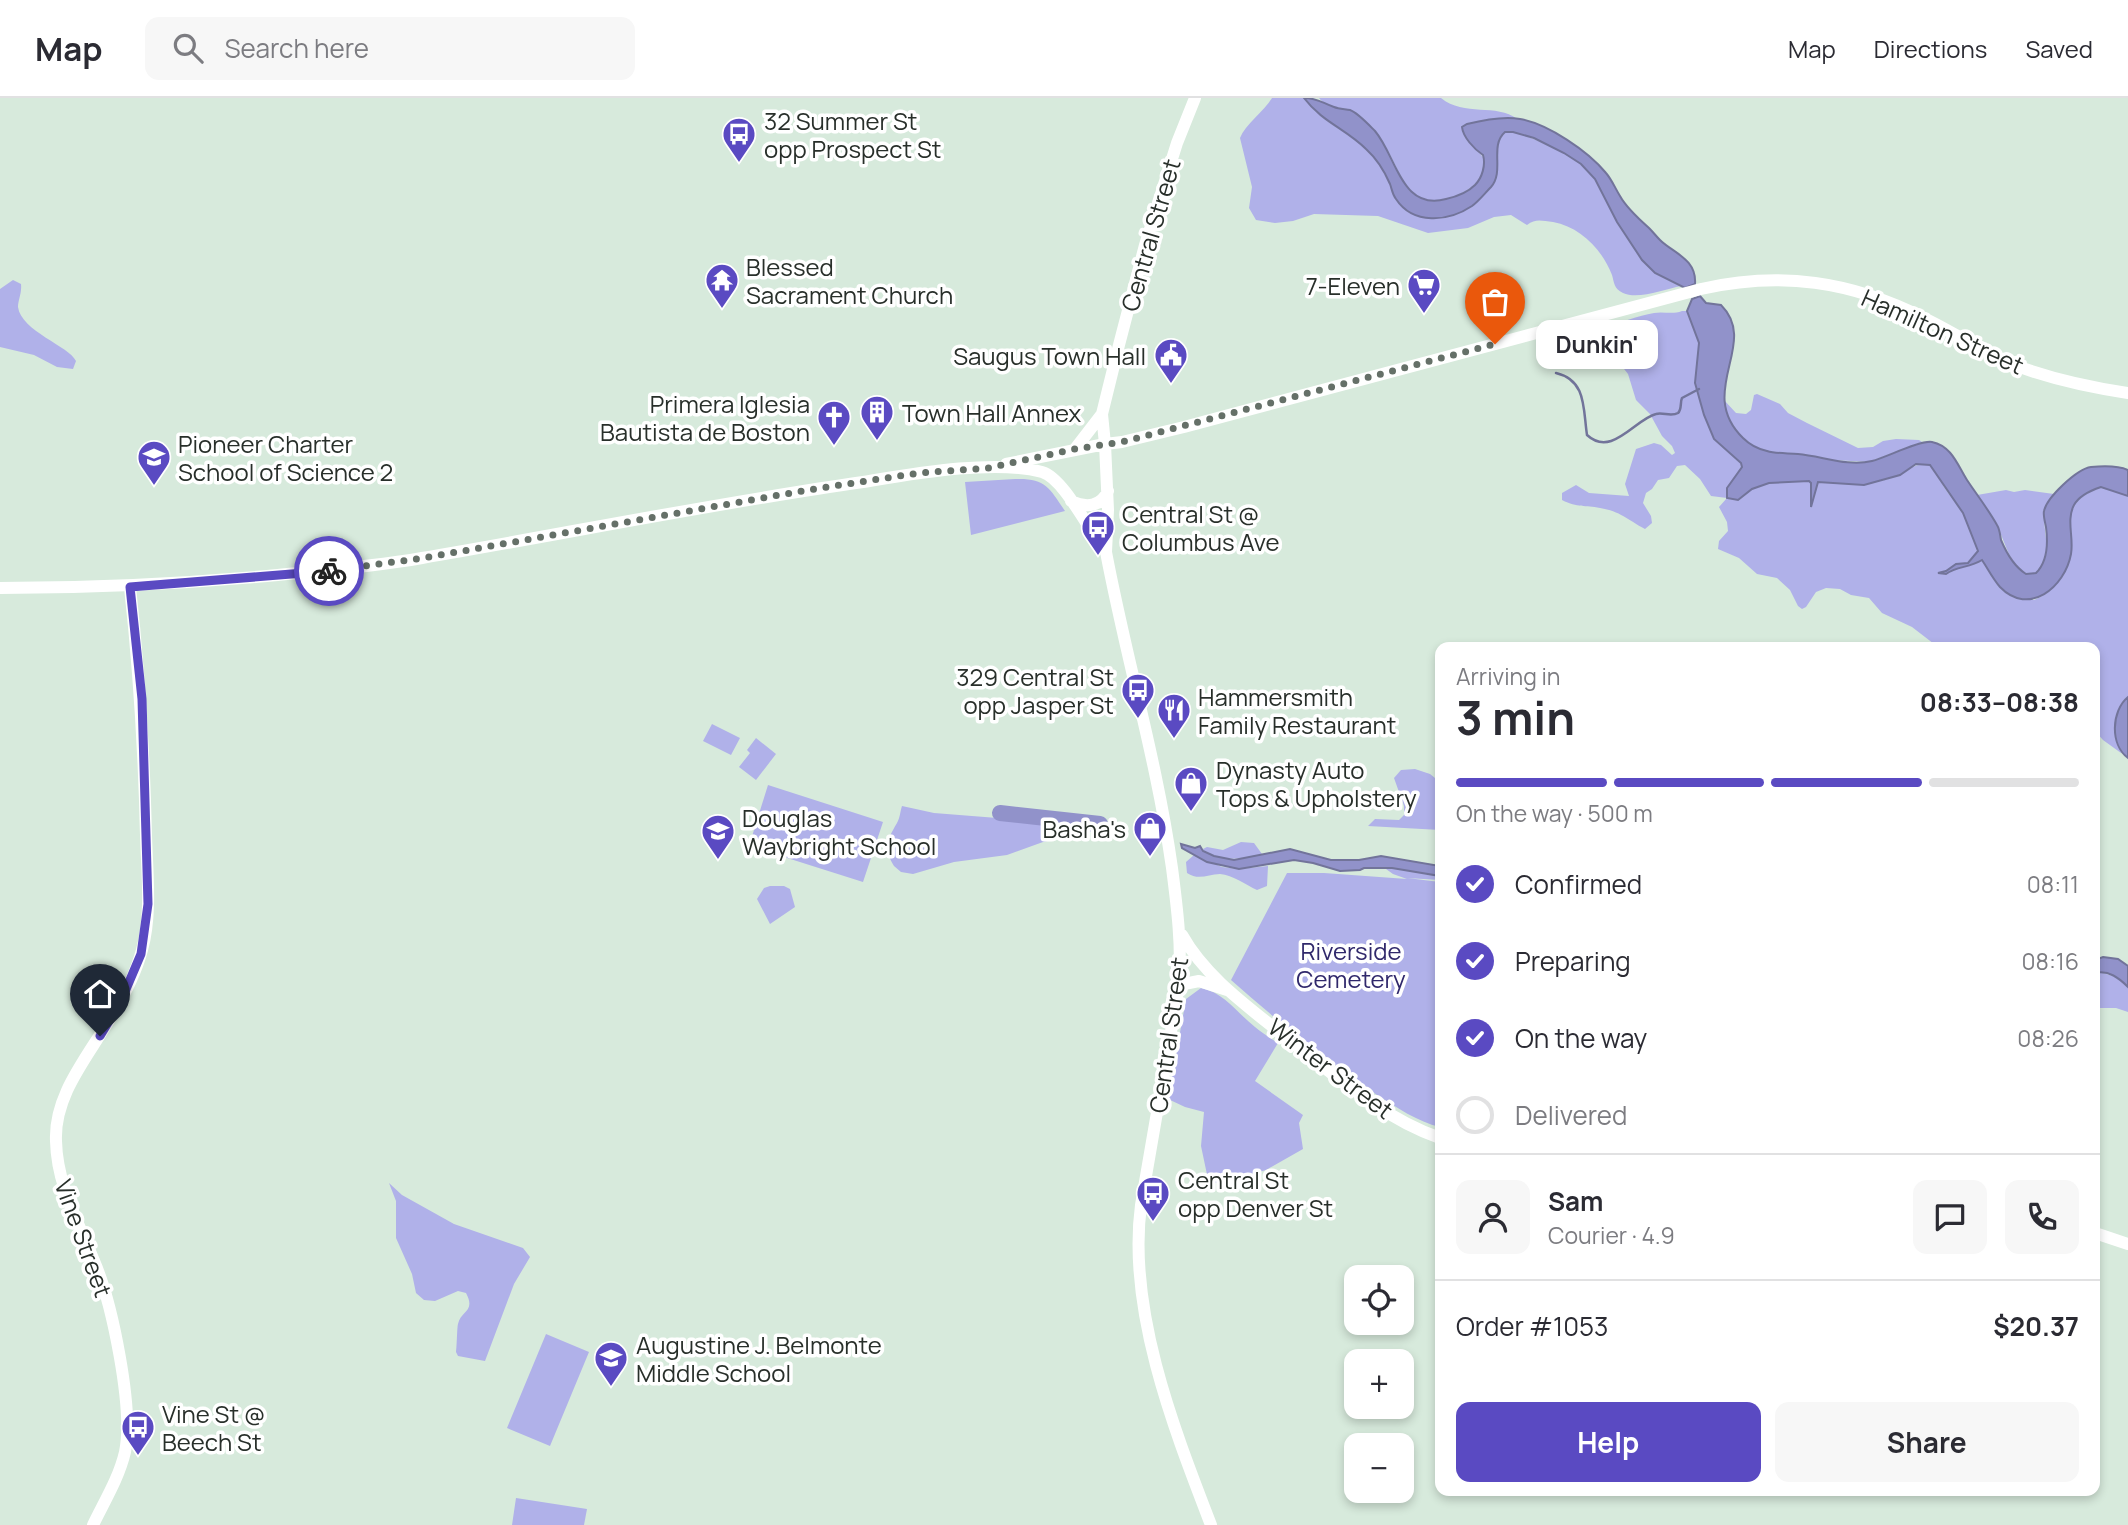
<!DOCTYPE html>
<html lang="en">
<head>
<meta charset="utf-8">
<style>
  body { margin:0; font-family:Manrope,sans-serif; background:#f7f7f7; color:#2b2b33; height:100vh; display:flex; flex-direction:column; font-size:26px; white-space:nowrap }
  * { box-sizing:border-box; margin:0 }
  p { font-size:23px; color:#7c7c81 }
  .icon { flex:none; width:38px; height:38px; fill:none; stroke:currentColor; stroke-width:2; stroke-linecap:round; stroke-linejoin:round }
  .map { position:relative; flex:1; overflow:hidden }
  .sheet { position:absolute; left:1435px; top:544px; width:665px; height:854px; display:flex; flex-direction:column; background:#fff; border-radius:14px; box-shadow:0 4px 10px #0003 }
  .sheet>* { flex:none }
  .fabs { position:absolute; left:1344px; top:1167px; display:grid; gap:14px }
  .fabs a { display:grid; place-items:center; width:70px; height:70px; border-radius:14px; background:#fff; box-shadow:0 4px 10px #0003; font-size:35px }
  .pin { position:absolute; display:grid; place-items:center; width:60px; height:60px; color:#fff; margin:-72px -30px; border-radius:50% 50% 50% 0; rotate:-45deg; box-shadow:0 0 7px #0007 }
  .pin .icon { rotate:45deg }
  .courier { position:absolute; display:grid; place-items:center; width:70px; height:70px; margin:-35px; border:5px solid #5a4ac2; border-radius:50%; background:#fff; color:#222; box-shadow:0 2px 9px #0007 }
  .bubble { position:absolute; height:49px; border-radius:14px; background:#fff; box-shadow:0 4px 10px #0003; font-size:23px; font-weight:700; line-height:49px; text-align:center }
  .headline em { font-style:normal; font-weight:700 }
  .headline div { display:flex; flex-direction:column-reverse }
  .headline { display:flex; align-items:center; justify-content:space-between; height:119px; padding:0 21px }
  h1 { font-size:46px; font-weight:700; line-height:52px }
  .bar { display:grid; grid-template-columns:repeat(4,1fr); gap:10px 7px; align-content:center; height:84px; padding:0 21px }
  .bar i { height:9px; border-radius:5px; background:#e1e1e2 }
  .bar .selected { background:#5a4ac2 }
  .bar p { grid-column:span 4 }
  .line { display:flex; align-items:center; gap:18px; padding:0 21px; border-top:2px solid #e1e1e2 }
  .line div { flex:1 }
  .round { display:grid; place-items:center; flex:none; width:74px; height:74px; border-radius:14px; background:#f7f7f7 }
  ol { padding:0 21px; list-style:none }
  li { display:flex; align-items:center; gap:21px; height:77px }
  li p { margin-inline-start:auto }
  li .icon { padding:7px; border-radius:50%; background:#5a4ac2; color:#fff; stroke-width:4 }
  li:last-child { color:#7c7c81 }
  li i { width:38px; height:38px; border:4px solid #e1e1e2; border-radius:50% }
  .action { display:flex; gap:14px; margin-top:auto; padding:14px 21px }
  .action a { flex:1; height:80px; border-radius:14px; background:#5a4ac2; color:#fff; font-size:28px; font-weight:700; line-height:80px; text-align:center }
  .action a+a { background:#f7f7f7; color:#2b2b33 }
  header { display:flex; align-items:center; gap:42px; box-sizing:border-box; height:98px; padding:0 35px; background:#fff; border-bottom:2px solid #e1e1e2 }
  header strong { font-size:33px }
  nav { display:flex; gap:38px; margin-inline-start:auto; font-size:24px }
  .search { width:490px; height:63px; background:#f7f7f7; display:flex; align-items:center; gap:18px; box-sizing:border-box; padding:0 24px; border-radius:14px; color:#7c7c81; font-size:26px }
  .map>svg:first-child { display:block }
  .green { fill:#b0b1e9 }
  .water { fill:#9192ca; stroke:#72749a; stroke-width:2 }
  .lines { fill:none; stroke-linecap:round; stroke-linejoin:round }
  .stream { stroke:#72749a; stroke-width:2.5 }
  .river { stroke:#9192ca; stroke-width:16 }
  .secondary { stroke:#fff; stroke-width:12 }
  .primary { stroke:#fff; stroke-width:12 }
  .done { stroke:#657068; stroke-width:7; stroke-dasharray:0 12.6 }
  .route { stroke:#5a4ac2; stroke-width:9 }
  .labels { text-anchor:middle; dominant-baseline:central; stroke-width:7; stroke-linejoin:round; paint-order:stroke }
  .poi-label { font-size:24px; fill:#282f2a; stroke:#fff; text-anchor:start }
  .street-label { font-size:24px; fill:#282f2a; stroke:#fff }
  .park-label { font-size:24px; fill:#30286b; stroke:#fff }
</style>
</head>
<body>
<header>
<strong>Map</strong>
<div class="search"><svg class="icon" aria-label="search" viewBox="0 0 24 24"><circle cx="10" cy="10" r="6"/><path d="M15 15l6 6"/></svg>Search here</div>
<nav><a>Map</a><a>Directions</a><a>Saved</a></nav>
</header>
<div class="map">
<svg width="2128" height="1427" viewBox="0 0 2128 1427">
  <rect width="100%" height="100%" fill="#d7eadc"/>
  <!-- green -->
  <path class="green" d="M 1272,0 L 1304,0 C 1322,25 1346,31 1366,51 C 1377,61 1384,72 1390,86 C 1392,91 1392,96 1396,101 C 1413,127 1449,123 1472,108 C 1480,103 1485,95 1491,89 C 1505,73 1489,47 1505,34 C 1520,34 1531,40 1545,46 C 1558,51 1572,58 1582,67 C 1623,105 1620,164 1681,188 C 1665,191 1638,202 1623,195 C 1614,191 1614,184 1612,177 C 1602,151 1580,129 1553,124 C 1542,123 1536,120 1527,127 L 1511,117 L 1494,119 L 1468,130 L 1428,135 L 1378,118 L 1314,116 L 1293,123 L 1275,125 L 1256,122 L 1249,110 L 1252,89 L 1240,40 C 1245,27 1264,13 1272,0 Z
    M 1319,0 L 1441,0 C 1464,19 1497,5 1517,21 L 1471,25 L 1463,33 L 1485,62 C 1484,78 1476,88 1462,95 C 1403,127 1402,62 1373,31 C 1368,26 1359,17 1353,14 C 1341,8 1328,11 1319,0 Z
    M 13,182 L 21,186 C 22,195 18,202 18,209 C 21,233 69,248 76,263 L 73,271 L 57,269 L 34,257 L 0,249 L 0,191 Z
    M 1682,213 L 1687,213 L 1699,245 L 1695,285 L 1704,317 L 1714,341 L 1741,365 L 1741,373 L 1727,394 L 1728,400 L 1738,402 L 1752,391 L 1769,385 L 1810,383 L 1812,384 L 1811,408 L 1818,384 C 1840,382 1861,388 1884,382 C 1902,378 1911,364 1930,367 C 1939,373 1939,381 1944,389 C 1951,400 1961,409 1966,420 C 1982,453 1988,501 2034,502 C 2056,493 2072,469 2072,446 C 2072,433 2068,419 2074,407 C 2079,398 2092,393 2101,389 L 2128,398 L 2128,599 C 2109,615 2120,634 2121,655 L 2103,642 L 2095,633 L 2095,550 L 1938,549 L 1912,529 L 1882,515 L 1869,500 L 1851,497 L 1840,491 L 1826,490 L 1816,494 L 1806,509 L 1802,511 L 1798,508 L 1790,492 L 1777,480 L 1757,476 L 1739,460 L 1718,451 L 1719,443 L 1728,433 L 1727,424 L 1719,409 L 1727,400 L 1711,398 L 1700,381 L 1685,367 L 1677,368 L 1669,380 L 1658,382 L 1652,391 L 1646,395 L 1643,405 L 1651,418 L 1652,425 L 1645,431 C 1628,422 1620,413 1600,410 C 1585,407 1578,410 1562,402 L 1562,395 L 1576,387 L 1589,395 L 1629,398 L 1625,386 L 1636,351 L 1654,345 L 1661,347 L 1672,357 L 1675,355 L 1672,348 L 1662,338 L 1650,316 L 1636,302 L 1628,276 L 1610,253 L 1601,238 L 1605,230 C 1620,224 1638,218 1654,215 C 1664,213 1672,217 1682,213 Z
    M 1757,296 L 1780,306 L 1788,315 L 1807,325 L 1858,350 L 1873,349 L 1883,343 L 1896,341 L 1919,342 L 1922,344 L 1869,364 L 1834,362 L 1803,366 L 1748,349 L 1729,323 L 1724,302 L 1736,315 L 1746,316 L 1751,312 L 1754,297 Z
    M 1015,381 C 1045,380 1049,389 1065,413 L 971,437 L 965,384 Z
    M 2006,392 L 2014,394 L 2025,392 L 2054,396 C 2050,401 2044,409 2044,415 C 2043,436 2054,458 2036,475 L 2026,476 C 2009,465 2006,446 1998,430 C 1992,418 1984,408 1977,397 Z
    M 712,626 L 740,640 L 731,657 L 703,643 Z
    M 756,640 L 776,656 L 756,682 L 739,669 L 750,655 L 747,652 Z
    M 1415,671 L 1430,676 L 1440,684 L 1440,732 L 1368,728 L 1375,721 L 1399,722 L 1404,717 L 1404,708 L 1394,680 L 1401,672 Z
    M 768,687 L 883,724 L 863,784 L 749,748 Z
    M 902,708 L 934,715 L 1010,721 L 1099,732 L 1043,744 L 1007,757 L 954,764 L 913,776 L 901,774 L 894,768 C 883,750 887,742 897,725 C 900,720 900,714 902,708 Z
    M 1241,744 L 1254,745 L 1262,756 C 1240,762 1224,763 1204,754 L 1203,751 L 1207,749 L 1223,752 Z
    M 1194,757 L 1222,769 L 1239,771 L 1268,768 L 1267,788 L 1257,792 C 1246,787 1233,777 1220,776 C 1208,776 1199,783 1187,775 L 1186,764 Z
    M 1392,770 L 1440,778 L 1440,782 L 1407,780 L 1440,784 L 1440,1029 C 1418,1024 1396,1009 1377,997 C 1326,962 1277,923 1231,882 L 1287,775 L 1324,775 L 1407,781 L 1393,776 L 1386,771 Z
    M 770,788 L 784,788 L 790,791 L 795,809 L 770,826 L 757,801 L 764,790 Z
    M 2100,874 L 2119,880 L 2128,889 L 2128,914 L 2116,910 L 2095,910 L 2095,875 Z
    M 1201,890 C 1225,895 1236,914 1255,929 C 1262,935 1270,940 1278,945 L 1255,983 L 1303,1017 L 1299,1025 L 1303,1051 L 1266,1072 L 1231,1082 L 1209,1086 L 1201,1048 L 1204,1014 L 1185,1009 L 1168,1001 L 1186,901 Z
    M 389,1085 L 402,1097 L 454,1126 L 523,1150 L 530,1159 L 514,1186 L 485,1263 L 458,1258 L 456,1254 C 457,1248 457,1229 458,1226 C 461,1212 476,1214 466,1195 L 458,1193 L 435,1203 L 424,1202 L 416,1195 L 412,1176 L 396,1140 L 396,1103 Z
    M 546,1236 L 589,1254 L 550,1348 L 507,1330 Z
    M 516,1400 L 587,1411 L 584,1427 L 512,1427 Z"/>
  <!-- water -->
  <path class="water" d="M 1304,0 C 1318,0 1322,5 1334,9 C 1339,11 1345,11 1350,12 C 1358,15 1369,27 1375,33 C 1397,59 1401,113 1446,101 C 1455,99 1468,94 1475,87 C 1482,80 1486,67 1483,57 C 1474,51 1463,39 1462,29 L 1467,26 C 1483,22 1504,18 1520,21 C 1548,26 1588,53 1606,75 C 1612,82 1615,90 1620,98 C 1626,109 1640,122 1649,130 C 1653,134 1656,138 1660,142 C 1673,155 1697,161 1695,186 L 1685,190 L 1655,175 L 1642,162 L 1617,124 L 1595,81 L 1581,66 L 1564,55 L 1534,40 L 1513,34 L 1505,34 C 1489,48 1505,73 1491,89 C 1485,95 1479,103 1472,108 C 1448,124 1413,127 1396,101 C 1392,96 1392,91 1390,86 C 1384,72 1377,61 1366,51 C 1346,31 1322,24 1304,0 Z
    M 1700,198 L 1706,205 L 1721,207 C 1760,246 1695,293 1743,340 C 1750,347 1758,351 1767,353 C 1777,356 1788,355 1798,356 C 1822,358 1848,369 1872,363 C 1887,359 1920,342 1932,344 C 1952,348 1958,368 1967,382 C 1977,397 1988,411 1997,427 C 2000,432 2000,437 2001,442 C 2006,454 2015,469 2026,476 L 2036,475 C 2048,463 2048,444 2046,429 C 2045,424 2043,417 2044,413 C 2047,399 2077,371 2091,369 C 2102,368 2117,367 2128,372 L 2128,398 L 2101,389 C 2092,392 2079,398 2074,407 C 2066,422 2074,440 2071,456 C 2065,489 2029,519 2000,489 C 1993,481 1988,471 1982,462 C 1969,470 1957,468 1946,476 L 1938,475 L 1946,473 L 1956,466 L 1968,465 L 1978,453 L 1963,415 L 1930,367 L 1916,366 L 1900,377 L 1864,387 L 1818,384 L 1811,409 L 1811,385 L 1809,383 L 1769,385 L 1752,391 L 1738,402 L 1727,400 L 1727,390 L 1742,369 L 1741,365 L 1714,341 L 1704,317 L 1695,285 L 1699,245 L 1687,213 L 1692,201 Z
    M 2128,599 L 2128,660 C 2110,647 2111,613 2128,599 Z
    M 1181,746 L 1195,750 L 1200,748 L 1203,753 L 1214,758 L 1234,762 L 1290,751 L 1331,762 L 1359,762 L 1381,758 L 1440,768 L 1440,778 L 1392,770 L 1364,770 L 1360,772 L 1340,773 L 1313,765 L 1294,762 L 1239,771 L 1207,764 L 1182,750 Z
    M 2103,859 L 2118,861 L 2128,868 L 2128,889 C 2119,880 2109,872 2095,875 L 2095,862 Z"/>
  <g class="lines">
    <!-- stream -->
    <path class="stream" d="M 1556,275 C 1587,282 1583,312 1587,337 C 1612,360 1635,321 1656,316 C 1663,314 1671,319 1678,315 C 1682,312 1680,304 1682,300 L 1699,291"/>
    <!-- river -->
    <path class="river" d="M 1000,715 L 1100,726"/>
    <!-- secondary -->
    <path class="secondary" d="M 1195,0 L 1177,45 L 1145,147 L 1119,247 L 1102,316 L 1105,346 L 1122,344 L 1184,329 L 1701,191 C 1781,173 1851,183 1924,220 C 1953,234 1980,252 2009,265 C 2047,280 2088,289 2128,295
      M 1075,351 L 1102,316
      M 1179,887 L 1141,1107 C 1127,1212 1174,1331 1211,1427
      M 93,1427 C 104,1404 119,1380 125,1354 C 134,1311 112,1204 94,1163 C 78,1123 57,1087 56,1043 C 54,998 86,961 108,924 C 122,902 135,878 142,852 C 152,816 147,774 146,737 C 144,653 139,571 130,489"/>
    <!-- primary -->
    <path class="primary" d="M 1006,366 L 1105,346 L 1108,412 L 1106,454 C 1126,560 1157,663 1172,770 C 1177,809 1182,847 1179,887 L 1199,883 L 1227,892
      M 1071,403 C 1086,410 1101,409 1108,393
      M 0,490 C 90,490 177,486 267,478 C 319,473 371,469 422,460 C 569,435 715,405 863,384 C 912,376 995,361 1042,374 C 1064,380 1090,435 1106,454
      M 1182,837 C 1206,880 1250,910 1288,941 C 1335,978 1383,1020 1440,1040
      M 2095,1135 L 2128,1146"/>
  </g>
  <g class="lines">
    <!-- done -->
    <path class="done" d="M 329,473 L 423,460 L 808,392 L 919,375 L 988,370 L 1075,351 L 1122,344 L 1495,246"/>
    <!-- route -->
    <path class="route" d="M 100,938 L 121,903 L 141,856 L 148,806 L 142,601 L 130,489 L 329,473"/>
  </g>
  <!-- icons -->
  <defs>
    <symbol id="bus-pin" viewBox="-11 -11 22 30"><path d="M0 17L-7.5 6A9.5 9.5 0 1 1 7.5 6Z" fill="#5a4ac2" stroke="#fff"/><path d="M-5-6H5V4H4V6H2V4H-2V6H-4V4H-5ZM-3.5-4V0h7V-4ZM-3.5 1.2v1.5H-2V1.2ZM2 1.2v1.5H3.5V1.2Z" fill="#fff"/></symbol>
    <symbol id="temple-pin" viewBox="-11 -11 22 30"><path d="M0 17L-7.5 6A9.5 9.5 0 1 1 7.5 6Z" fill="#5a4ac2" stroke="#fff"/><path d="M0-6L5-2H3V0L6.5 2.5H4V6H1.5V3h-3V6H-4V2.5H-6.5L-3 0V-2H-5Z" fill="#fff"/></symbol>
    <symbol id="supermarket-pin" viewBox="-11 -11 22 30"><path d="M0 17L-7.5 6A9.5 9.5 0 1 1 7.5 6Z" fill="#5a4ac2" stroke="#fff"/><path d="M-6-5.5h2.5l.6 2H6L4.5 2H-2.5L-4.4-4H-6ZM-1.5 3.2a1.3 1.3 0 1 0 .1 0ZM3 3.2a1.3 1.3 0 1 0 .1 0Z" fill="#fff"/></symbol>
    <symbol id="civic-pin" viewBox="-11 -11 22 30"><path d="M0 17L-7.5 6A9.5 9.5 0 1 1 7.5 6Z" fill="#5a4ac2" stroke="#fff"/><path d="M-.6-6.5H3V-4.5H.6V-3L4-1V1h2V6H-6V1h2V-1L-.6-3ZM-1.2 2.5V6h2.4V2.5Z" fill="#fff"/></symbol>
    <symbol id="building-pin" viewBox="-11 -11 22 30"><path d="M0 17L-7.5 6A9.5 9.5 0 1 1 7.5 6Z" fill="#5a4ac2" stroke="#fff"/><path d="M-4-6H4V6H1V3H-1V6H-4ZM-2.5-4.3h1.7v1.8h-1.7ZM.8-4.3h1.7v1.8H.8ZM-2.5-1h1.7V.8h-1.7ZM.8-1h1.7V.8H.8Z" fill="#fff"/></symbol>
    <symbol id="church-pin" viewBox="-11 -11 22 30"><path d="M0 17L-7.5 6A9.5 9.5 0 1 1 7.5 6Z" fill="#5a4ac2" stroke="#fff"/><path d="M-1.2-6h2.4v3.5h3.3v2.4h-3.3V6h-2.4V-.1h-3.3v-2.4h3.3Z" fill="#fff"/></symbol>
    <symbol id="school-pin" viewBox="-11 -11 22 30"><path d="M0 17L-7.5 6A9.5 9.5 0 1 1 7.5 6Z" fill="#5a4ac2" stroke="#fff"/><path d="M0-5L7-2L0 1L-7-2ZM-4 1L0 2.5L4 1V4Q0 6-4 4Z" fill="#fff"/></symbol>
    <symbol id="restaurant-pin" viewBox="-11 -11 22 30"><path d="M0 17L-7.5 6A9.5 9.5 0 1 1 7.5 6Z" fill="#5a4ac2" stroke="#fff"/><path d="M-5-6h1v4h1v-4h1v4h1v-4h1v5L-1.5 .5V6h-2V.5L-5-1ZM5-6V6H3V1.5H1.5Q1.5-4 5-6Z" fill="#fff"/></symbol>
    <symbol id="shop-pin" viewBox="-11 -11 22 30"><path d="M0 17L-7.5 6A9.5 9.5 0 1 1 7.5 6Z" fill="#5a4ac2" stroke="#fff"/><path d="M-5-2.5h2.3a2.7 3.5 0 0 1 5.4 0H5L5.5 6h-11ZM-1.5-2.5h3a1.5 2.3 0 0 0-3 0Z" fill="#fff"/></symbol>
  </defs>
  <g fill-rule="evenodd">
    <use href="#bus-pin" x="720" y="17" width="38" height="52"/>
    <use href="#temple-pin" x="703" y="163" width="38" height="52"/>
    <use href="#supermarket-pin" x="1405" y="168" width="38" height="52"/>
    <use href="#civic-pin" x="1152" y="238" width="38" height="52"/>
    <use href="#building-pin" x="858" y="295" width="38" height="52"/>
    <use href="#church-pin" x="815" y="300" width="38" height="52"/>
    <use href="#school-pin" x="135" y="340" width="38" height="52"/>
    <use href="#bus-pin" x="1079" y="410" width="38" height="52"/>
    <use href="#bus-pin" x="1119" y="573" width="38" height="52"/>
    <use href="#restaurant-pin" x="1155" y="593" width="38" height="52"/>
    <use href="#shop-pin" x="1172" y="666" width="38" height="52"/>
    <use href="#shop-pin" x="1131" y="711" width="38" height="52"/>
    <use href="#school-pin" x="699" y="714" width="38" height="52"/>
    <use href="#bus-pin" x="1134" y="1076" width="38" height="52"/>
    <use href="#school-pin" x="592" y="1241" width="38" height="52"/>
    <use href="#bus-pin" x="119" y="1310" width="38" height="52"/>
  </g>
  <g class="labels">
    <!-- poi labels -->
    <g class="poi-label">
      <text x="764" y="22">32 Summer St<tspan x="764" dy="28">opp Prospect St</tspan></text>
      <text x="746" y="168">Blessed<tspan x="746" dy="28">Sacrament Church</tspan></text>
      <text x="1400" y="187" text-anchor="end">7-Eleven</text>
      <text x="1146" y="257" text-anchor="end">Saugus Town Hall</text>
      <text x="810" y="305" text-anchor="end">Primera Iglesia<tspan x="810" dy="28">Bautista de Boston</tspan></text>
      <text x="902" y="314">Town Hall Annex</text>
      <text x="178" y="345">Pioneer Charter<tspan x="178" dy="28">School of Science 2</tspan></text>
      <text x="1122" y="415">Central St @<tspan x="1122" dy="28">Columbus Ave</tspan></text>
      <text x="1114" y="578" text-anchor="end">329 Central St<tspan x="1114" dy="28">opp Jasper St</tspan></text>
      <text x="1198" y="598">Hammersmith<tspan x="1198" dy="28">Family Restaurant</tspan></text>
      <text x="1216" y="671">Dynasty Auto<tspan x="1216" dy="28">Tops &amp; Upholstery</tspan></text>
      <text x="742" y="719">Douglas<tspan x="742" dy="28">Waybright School</tspan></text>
      <text x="1126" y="730" text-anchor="end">Basha's</text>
      <text x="1178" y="1081">Central St<tspan x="1178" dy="28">opp Denver St</tspan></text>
      <text x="636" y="1246">Augustine J. Belmonte<tspan x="636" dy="28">Middle School</tspan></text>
      <text x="162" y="1315">Vine St @<tspan x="162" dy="28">Beech St</tspan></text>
    </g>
    <!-- street labels -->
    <g class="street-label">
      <text transform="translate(1150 137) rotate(-74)">Central Street</text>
      <text transform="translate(1943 233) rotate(24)">Hamilton Street</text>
      <text transform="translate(1168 937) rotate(-82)">Central Street</text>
      <text transform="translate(1331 970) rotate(37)">Winter Street</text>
      <text transform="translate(84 1140) rotate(70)">Vine Street</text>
    </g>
    <!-- park labels -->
    <g class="park-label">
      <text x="1351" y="852">Riverside<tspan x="1351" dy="28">Cemetery</tspan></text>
    </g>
  </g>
</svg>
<div class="fabs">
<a><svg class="icon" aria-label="locate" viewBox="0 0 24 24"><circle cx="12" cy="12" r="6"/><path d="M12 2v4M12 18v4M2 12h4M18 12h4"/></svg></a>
<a>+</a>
<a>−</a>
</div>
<div class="pin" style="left:1495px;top:246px;background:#ea580c"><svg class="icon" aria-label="bag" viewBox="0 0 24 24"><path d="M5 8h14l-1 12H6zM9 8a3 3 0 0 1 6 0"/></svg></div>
<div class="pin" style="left:100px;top:938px;background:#1f2937"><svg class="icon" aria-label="home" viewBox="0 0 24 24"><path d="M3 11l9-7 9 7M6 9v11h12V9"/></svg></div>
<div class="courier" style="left:329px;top:473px"><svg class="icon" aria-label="bike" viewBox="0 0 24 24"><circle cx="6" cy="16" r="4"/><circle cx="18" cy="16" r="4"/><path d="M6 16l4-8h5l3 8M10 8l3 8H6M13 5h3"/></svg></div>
<div class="bubble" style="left:1536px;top:222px;width:122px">Dunkin'</div>
<section class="sheet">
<div class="headline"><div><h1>3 min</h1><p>Arriving in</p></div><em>08:33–08:38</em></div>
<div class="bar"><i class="selected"></i><i class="selected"></i><i class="selected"></i><i></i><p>On the way · 500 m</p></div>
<ol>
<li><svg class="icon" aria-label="check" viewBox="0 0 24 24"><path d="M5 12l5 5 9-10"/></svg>Confirmed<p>08:11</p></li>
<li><svg class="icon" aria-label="check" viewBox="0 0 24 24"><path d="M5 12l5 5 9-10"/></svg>Preparing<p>08:16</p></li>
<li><svg class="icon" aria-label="check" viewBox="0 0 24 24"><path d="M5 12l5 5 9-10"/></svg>On the way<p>08:26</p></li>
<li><i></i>Delivered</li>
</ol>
<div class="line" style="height:126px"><a class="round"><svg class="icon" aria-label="person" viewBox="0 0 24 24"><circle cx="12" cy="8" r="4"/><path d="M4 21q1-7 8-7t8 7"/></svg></a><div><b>Sam</b><p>Courier · 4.9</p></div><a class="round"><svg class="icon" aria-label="chat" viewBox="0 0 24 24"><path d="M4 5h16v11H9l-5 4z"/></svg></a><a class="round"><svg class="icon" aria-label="phone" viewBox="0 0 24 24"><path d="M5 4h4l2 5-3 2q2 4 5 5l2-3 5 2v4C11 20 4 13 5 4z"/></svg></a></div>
<div class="line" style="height:91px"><div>Order #1053</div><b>$20.37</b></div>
<div class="action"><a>Help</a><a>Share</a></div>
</section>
</div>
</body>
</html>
